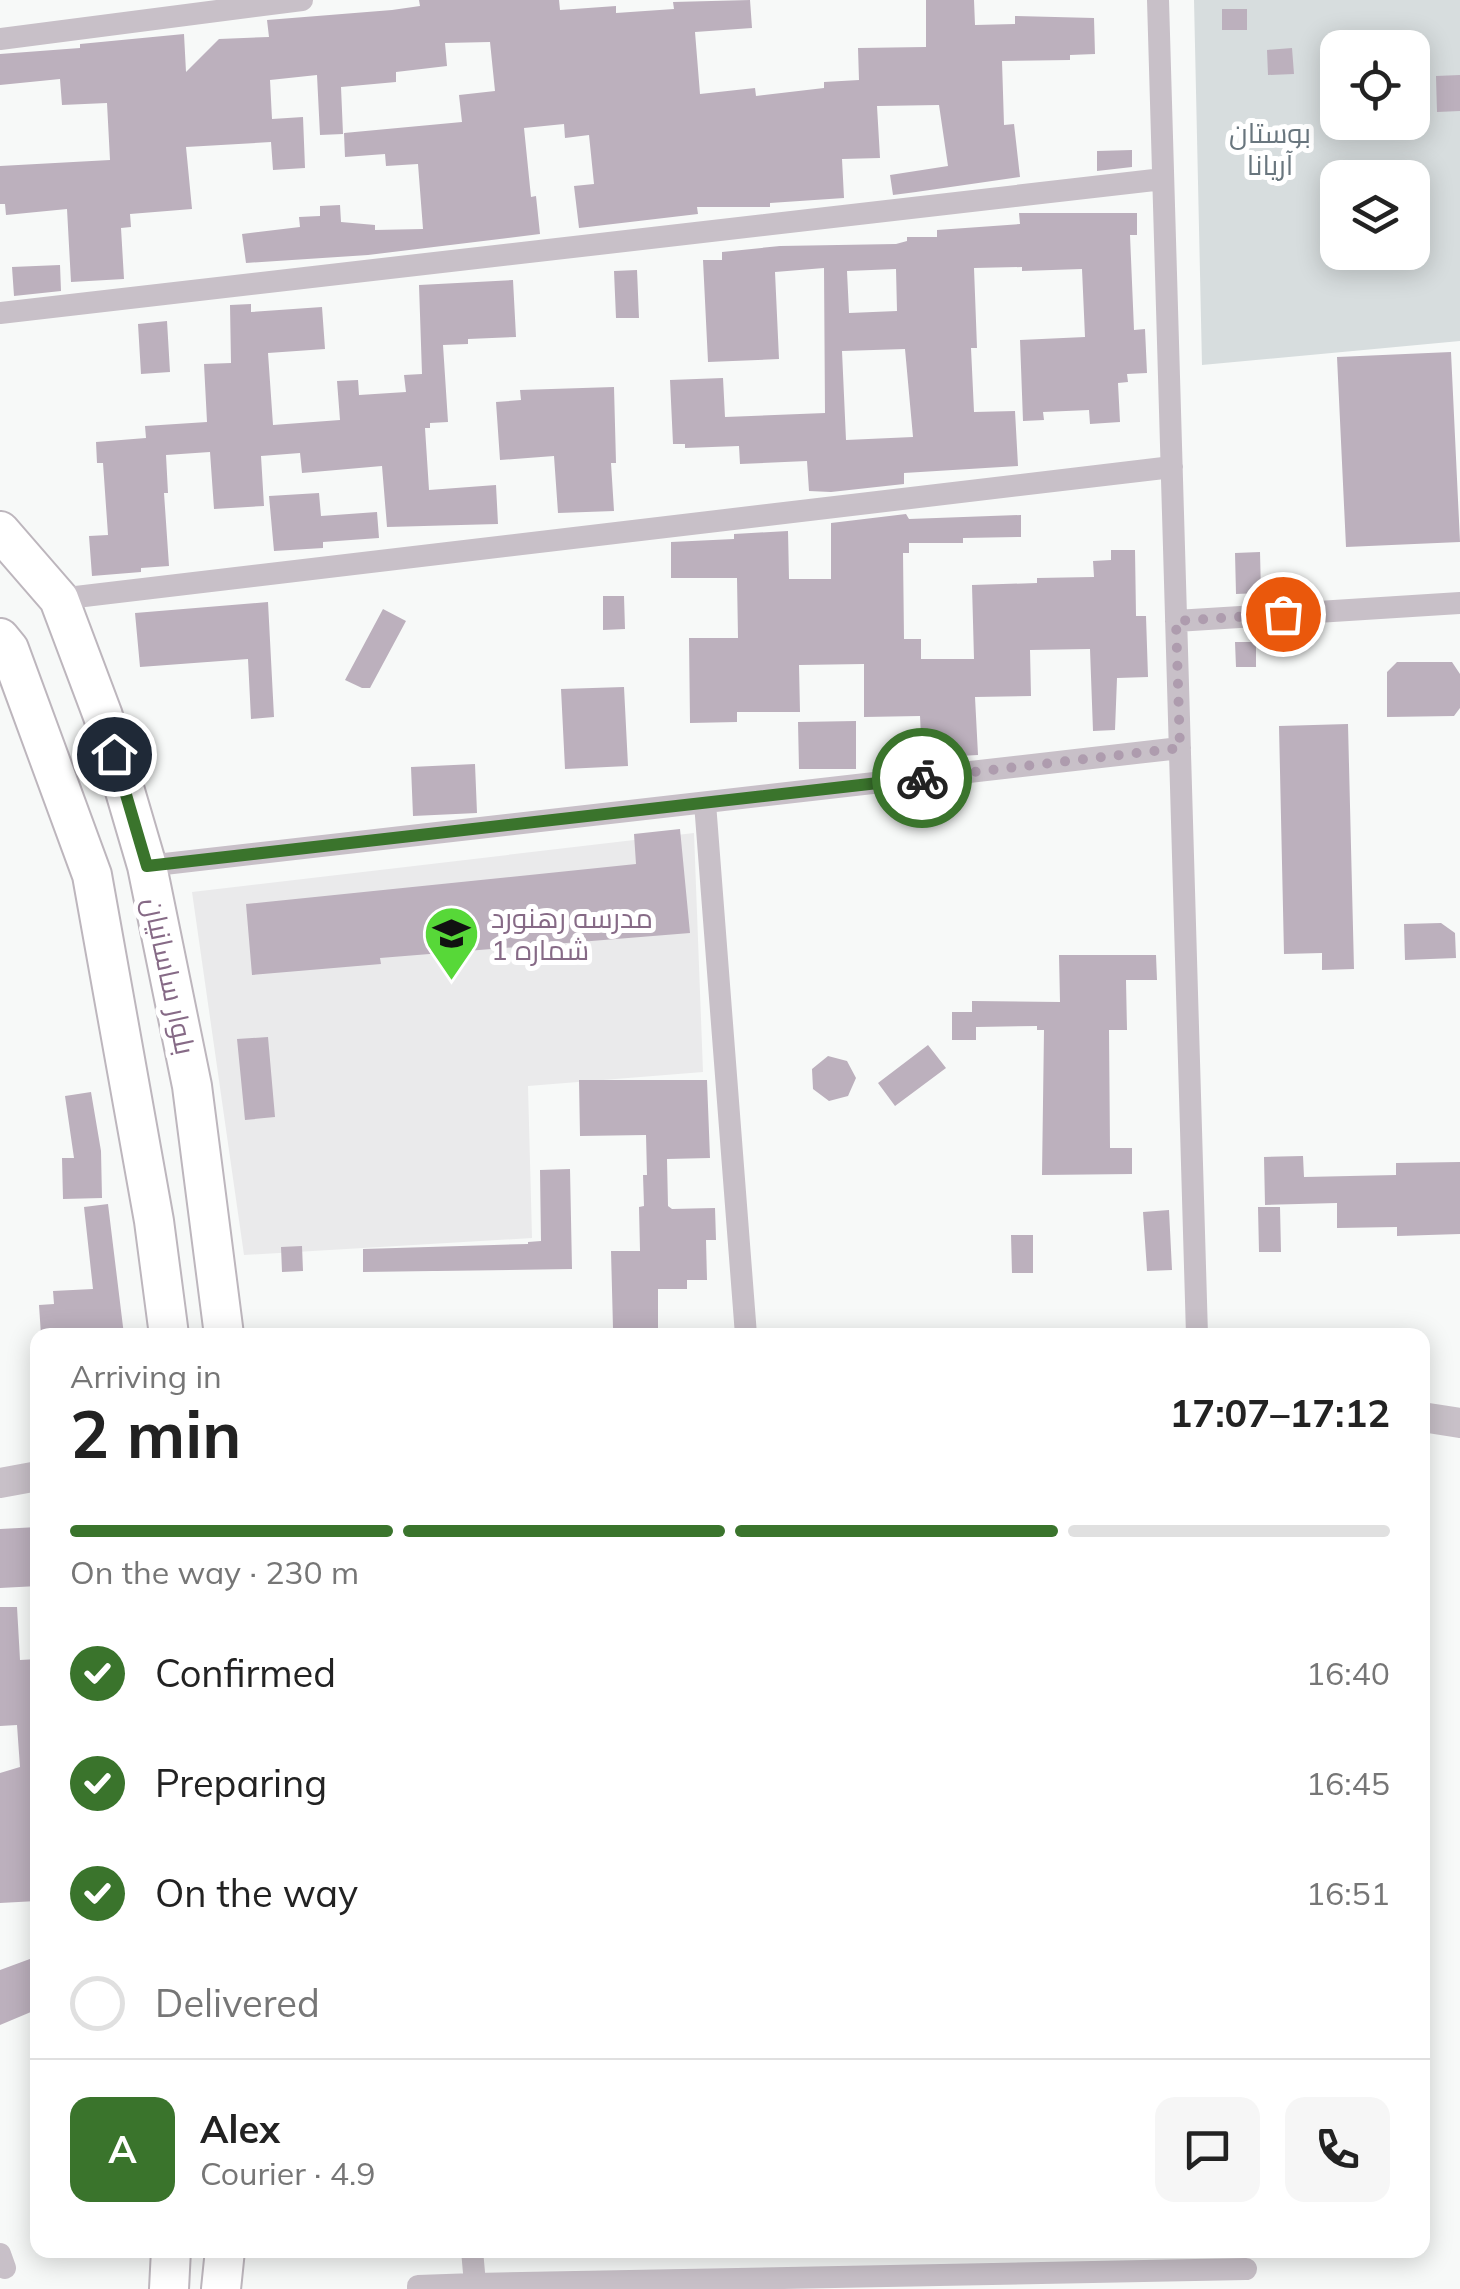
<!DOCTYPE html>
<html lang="en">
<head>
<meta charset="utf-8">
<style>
  body { margin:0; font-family:Mulish,Cairo,sans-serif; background:#f6f6f6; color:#222; height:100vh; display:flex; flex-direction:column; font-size:38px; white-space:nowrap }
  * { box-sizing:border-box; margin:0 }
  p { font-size:32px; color:#767676 }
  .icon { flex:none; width:55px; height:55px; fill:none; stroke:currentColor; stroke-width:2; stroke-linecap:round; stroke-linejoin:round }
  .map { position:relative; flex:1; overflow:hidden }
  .sheet { position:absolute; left:30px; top:1328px; width:1400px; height:930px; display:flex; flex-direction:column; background:#fff; border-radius:20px; box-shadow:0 5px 25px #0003 }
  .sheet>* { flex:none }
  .fabs { position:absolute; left:1320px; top:30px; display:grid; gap:20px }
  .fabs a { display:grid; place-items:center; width:110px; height:110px; border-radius:20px; background:#fff; box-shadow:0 5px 25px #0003; font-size:50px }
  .pin { position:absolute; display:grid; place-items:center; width:85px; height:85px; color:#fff; margin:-42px; border:5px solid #fff; border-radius:50%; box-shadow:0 2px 10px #0007 }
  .courier { position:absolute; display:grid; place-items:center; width:100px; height:100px; margin:-50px; border:8px solid #3a742c; border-radius:50%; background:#fff; color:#222; box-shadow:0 2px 12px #0007 }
  .summary em { font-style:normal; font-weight:700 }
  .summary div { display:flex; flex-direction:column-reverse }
  .summary { display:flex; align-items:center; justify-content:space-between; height:170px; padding:0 40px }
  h1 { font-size:65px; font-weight:700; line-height:75px }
  .bar { display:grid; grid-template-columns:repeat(4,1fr); gap:15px 10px; align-content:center; height:120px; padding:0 40px }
  .bar i { height:12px; border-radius:8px; background:#e0e0e0 }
  .bar .selected { background:#3a742c }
  .bar p { grid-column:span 4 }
  .line { display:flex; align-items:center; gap:25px; padding:0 40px; border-top:2px solid #e0e0e0 }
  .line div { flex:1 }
  .round { display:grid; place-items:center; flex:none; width:105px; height:105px; border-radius:20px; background:#f6f6f6 }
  ol { padding:0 40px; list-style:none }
  li { display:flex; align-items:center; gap:30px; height:110px }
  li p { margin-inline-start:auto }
  li .icon { padding:10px; border-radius:50%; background:#3a742c; color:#fff; stroke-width:4 }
  li:last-child { color:#767676 }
  li i { width:55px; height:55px; border:5px solid #e0e0e0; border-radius:50% }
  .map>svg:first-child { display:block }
  .built { fill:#eaeaeb }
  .green { fill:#d7ddde; fill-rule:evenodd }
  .building { fill:#bcb0bd; fill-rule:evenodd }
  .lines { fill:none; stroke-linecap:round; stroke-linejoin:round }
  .trunk-casing { stroke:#bdb6bd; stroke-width:42 }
  .minor { stroke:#c8c0c8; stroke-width:22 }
  .tertiary { stroke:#c8c0c8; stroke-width:30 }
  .trunk { stroke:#fff; stroke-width:38 }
  .done { stroke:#ae9cae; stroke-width:10; stroke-dasharray:0 18 }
  .route { stroke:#3a742c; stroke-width:12 }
  .labels { text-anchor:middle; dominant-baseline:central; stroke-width:10; stroke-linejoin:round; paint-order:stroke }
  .park-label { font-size:28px; fill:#69767e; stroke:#fff }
  .poi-label { font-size:28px; fill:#866a86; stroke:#fff; text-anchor:start }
  .street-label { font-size:28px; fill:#866a86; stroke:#fff }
</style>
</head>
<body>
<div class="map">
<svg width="1460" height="2289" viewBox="0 0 1460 2289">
  <rect width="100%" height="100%" fill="#f7f9f8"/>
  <!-- built -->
  <path class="built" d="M 694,833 L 703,1072 L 528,1086 L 532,1238 L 244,1255 L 192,892 Z"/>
  <!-- green -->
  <path class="green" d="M 1194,0 L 1460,0 L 1460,341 L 1202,365 ZM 1338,48 L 1412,48 L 1412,122 L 1338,122 ZM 1338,178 L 1412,178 L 1412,252 L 1338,252 Z"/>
  <!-- building -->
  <path class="building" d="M 419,0 L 559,0 L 560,10 L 616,6 L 616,13 L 674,9 L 673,2 L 750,0 L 752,28 L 695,32 L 700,94 L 755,88 L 756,96 L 824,88 L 824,82 L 859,80 L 858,48 L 926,47 L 926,0 L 974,0 L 975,25 L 1015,24 L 1015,16 L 1094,18 L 1095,54 L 1070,55 L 1070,60 L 1002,61 L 1004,125 L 1014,124 L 1020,177 L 916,192 L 893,195 L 890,175 L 948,166 L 939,105 L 877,106 L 880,158 L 842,159 L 844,198 L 770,203 L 770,207 L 697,207 L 698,214 L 579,228 L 574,186 L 594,184 L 589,135 L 565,138 L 564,124 L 524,128 L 531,197 L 536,196 L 540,234 L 368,255 L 246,263 L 242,234 L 300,227 L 299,217 L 320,216 L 320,206 L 340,205 L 341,222 L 375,225 L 375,230 L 423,229 L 418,164 L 386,166 L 385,154 L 345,157 L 344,133 L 462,122 L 459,95 L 495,91 L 490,42 L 445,43 L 447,66 L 396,72 L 396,82 L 341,87 L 343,134 L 320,135 L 317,75 L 270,80 L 272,119 L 303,117 L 305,168 L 273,170 L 271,142 L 186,147 L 192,209 L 130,214 L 131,227 L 121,228 L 124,279 L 71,282 L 67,209 L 6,215 L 5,204 L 0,204 L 0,166 L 110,160 L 107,103 L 62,105 L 60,79 L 0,85 L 0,54 L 80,48 L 80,44 L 184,34 L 186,72 L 219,39 L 269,37 L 267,20 L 392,10 L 420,6 Z
    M 1222,9 L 1247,9 L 1247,30 L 1222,30 Z
    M 1292,48 L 1294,74 L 1268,75 L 1267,50 Z
    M 1460,75 L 1460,111 L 1437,112 L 1436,76 Z
    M 1132,150 L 1132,167 L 1097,171 L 1097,151 Z
    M 1019,213 L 1137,213 L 1137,235 L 1130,235 L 1134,330 L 1145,329 L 1147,373 L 1127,374 L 1128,382 L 1118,383 L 1120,422 L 1090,424 L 1089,410 L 1043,412 L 1044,420 L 1023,421 L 1020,340 L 1085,337 L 1082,269 L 1022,271 L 1022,267 L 974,268 L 977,348 L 971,348 L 974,412 L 1015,411 L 1018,466 L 904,473 L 904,484 L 831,492 L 809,491 L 807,461 L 740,464 L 739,446 L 685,448 L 685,444 L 673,444 L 670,380 L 723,378 L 725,417 L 825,413 L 824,268 L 775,272 L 779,359 L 708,362 L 703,260 L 722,260 L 722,252 L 780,246 L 896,244 L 907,241 L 907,237 L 937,237 L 937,230 L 1020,224 ZM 896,269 L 897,311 L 849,313 L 847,271 ZM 905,349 L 913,437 L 846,440 L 842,351 Z
    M 60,265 L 61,291 L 14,296 L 12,267 Z
    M 637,270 L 639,318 L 616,318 L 614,271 Z
    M 513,280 L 516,337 L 468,339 L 468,344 L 443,345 L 448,422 L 430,423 L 430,428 L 425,428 L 429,490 L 496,485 L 498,524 L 387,527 L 382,466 L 302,473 L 300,453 L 261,456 L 264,506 L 214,509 L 210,452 L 166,455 L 168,493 L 164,493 L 169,566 L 141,568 L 141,572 L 92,576 L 89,536 L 108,535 L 103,463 L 97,463 L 96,442 L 146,438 L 145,426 L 207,422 L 204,364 L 231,363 L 230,305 L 251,304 L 251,312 L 322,307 L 325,349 L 268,353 L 273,425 L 340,420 L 337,381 L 358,380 L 359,395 L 406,392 L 404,375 L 422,374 L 419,285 Z
    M 167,321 L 170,372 L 141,374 L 138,324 Z
    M 1451,352 L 1460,542 L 1346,547 L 1337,357 Z
    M 614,387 L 616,463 L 611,463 L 614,511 L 558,513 L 554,456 L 500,460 L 496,402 L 521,400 L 520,390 Z
    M 319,493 L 321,516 L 377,512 L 379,538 L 323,542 L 323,548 L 274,551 L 269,496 Z
    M 906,514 L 909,519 L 1021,515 L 1021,537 L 963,538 L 963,543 L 909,543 L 909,553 L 903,553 L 904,639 L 921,639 L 921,659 L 974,659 L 972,585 L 1037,583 L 1037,578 L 1094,577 L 1093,561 L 1111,560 L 1111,550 L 1135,550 L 1136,616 L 1146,616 L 1148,677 L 1117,678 L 1115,730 L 1093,731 L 1090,649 L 1030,650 L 1031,696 L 975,697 L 978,755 L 922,758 L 920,716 L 864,717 L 864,664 L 799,665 L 800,712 L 737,712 L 737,722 L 690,723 L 689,638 L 738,638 L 737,578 L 671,578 L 671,542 L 734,539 L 734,534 L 788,531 L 789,579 L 831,579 L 831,523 Z
    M 1260,552 L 1261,593 L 1236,594 L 1235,553 Z
    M 603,596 L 624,596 L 625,629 L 603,630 Z
    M 268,602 L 274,717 L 251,719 L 248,659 L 140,667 L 135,613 Z
    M 383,609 L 406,621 L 370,688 L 362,688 L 345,680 Z
    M 1235,642 L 1256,642 L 1256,667 L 1236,667 Z
    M 1397,662 L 1452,662 L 1460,674 L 1460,708 L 1454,716 L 1387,717 L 1387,672 Z
    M 624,687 L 628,766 L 565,769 L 561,689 Z
    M 856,721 L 856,769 L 799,769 L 798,722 Z
    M 1348,724 L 1354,969 L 1322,970 L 1322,953 L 1284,954 L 1279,726 Z
    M 475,764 L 477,813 L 413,816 L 411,767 Z
    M 680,829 L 690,933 L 380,958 L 381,964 L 252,975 L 246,904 L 636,864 L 634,834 Z
    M 1441,923 L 1455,933 L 1456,958 L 1405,960 L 1404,924 Z
    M 1059,955 L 1156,955 L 1157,980 L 1126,980 L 1127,1030 L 1109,1030 L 1110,1148 L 1132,1148 L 1132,1174 L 1042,1175 L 1044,1030 L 1037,1030 L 1037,1026 L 976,1027 L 976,1040 L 952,1040 L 952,1012 L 972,1012 L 972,1001 L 1060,1002 Z
    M 268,1037 L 275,1117 L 245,1120 L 237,1039 Z
    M 928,1045 L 946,1068 L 895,1106 L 878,1083 Z
    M 828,1056 L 847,1061 L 856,1078 L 848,1096 L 829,1101 L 813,1089 L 812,1069 Z
    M 579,1080 L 707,1080 L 710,1158 L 667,1159 L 668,1206 L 672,1209 L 715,1208 L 716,1240 L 706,1240 L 707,1280 L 687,1280 L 687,1289 L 658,1289 L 658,1328 L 613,1328 L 611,1251 L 640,1251 L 639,1207 L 644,1206 L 643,1175 L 647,1175 L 646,1135 L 580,1136 Z
    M 91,1092 L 101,1151 L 102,1198 L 63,1199 L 62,1158 L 74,1158 L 65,1096 Z
    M 1303,1156 L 1304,1177 L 1396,1175 L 1396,1163 L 1460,1162 L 1460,1234 L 1397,1236 L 1397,1227 L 1337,1228 L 1337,1203 L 1265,1205 L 1264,1157 Z
    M 570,1169 L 572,1269 L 363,1272 L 363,1249 L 528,1244 L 528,1242 L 541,1241 L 540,1170 Z
    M 108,1204 L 124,1335 L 41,1335 L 39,1305 L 54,1304 L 53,1291 L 93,1289 L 84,1207 Z
    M 1258,1207 L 1280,1207 L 1281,1252 L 1259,1252 Z
    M 1169,1210 L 1172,1270 L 1147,1271 L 1143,1212 Z
    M 1011,1235 L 1033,1235 L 1033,1273 L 1012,1273 Z
    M 302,1246 L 303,1271 L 282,1272 L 281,1247 Z
    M 38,1527 L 38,1586 L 0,1588 L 0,1529 Z
    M 0,1607 L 17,1607 L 20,1660 L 38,1659 L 38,1859 L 35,1859 L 37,1901 L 0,1903 L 0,1773 L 20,1767 L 17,1725 L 0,1726 Z
    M 38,1956 L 38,2009 L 0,2025 L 0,1970 Z"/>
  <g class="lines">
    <defs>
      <path id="trunk" d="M 0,531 L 59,599 L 103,716 L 147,866 L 192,1086 L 224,1335
        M 0,638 L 9,649 L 92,875 L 154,1221 L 169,1335
        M 169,2289 L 171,2250
        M 221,2289 L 225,2250"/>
    </defs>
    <!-- trunk casing -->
    <use href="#trunk" class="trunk-casing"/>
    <!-- minor -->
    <path class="minor" d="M 1158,0 L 1197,1335
      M 0,39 L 302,0
      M 0,313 L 1163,179
      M 59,599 L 1172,467
      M 1176,621 L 1460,603
      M 705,803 L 746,1335
      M 147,866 L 1180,748
      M 0,2254 L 5,2268
      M 475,2284 L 1246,2269
      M 418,2289 L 418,2286 L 475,2284 L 472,2250"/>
    <!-- tertiary -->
    <path class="tertiary" d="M 1422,1417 L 1460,1423
      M 0,1483 L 38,1476"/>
    <!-- trunk -->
    <use href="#trunk" class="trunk"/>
  </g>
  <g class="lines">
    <!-- done -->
    <path class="done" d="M 922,778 L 1180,748 L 1176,621 L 1283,614"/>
    <!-- route -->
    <path class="route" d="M 114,754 L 147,866 L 922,778"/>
  </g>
  <!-- icons -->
  <defs>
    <symbol id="school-pin" viewBox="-11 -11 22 30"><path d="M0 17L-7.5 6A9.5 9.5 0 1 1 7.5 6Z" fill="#57d838" stroke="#fff"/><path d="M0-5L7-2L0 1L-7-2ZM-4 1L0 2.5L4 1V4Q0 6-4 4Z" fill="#111"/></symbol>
  </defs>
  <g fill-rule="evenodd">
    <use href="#school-pin" x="420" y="902" width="63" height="86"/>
  </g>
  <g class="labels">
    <!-- park labels -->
    <g class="park-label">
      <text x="1270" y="132">بوستان<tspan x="1270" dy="32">آریانا</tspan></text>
    </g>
    <!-- poi labels -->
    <g class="poi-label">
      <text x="491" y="917">مدرسه رهنورد<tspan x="491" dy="32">شماره 1</tspan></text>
    </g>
    <!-- street labels -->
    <g class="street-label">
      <text transform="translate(170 976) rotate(78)">بلوار ساسانیان</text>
    </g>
  </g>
</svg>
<div class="fabs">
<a><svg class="icon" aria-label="locate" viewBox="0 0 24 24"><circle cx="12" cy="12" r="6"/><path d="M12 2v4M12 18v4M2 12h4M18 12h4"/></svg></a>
<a><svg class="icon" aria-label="layers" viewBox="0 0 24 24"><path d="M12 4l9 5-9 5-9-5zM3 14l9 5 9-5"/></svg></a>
</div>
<div class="pin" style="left:1283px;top:614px;background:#ea580c"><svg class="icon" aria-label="bag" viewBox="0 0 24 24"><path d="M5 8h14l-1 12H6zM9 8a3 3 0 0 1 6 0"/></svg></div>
<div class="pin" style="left:114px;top:754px;background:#1f2937"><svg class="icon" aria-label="home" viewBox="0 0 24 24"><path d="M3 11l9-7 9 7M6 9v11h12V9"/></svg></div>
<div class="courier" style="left:922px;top:778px"><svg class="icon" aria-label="bike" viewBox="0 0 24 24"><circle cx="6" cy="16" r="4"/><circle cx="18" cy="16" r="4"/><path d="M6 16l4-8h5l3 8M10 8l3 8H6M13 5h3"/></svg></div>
<section class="sheet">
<div class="summary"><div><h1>2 min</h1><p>Arriving in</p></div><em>17:07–17:12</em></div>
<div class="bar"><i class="selected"></i><i class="selected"></i><i class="selected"></i><i></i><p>On the way · 230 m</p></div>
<ol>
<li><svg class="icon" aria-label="check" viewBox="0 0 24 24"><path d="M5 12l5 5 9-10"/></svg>Confirmed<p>16:40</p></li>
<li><svg class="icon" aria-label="check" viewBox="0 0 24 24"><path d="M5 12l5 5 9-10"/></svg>Preparing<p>16:45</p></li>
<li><svg class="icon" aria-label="check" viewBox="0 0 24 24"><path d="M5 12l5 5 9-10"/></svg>On the way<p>16:51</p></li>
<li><i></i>Delivered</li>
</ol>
<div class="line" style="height:180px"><b class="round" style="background:#3a742c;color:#fff">A</b><div><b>Alex</b><p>Courier · 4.9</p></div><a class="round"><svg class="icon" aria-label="chat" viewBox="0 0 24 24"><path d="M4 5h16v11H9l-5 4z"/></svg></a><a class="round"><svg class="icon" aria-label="phone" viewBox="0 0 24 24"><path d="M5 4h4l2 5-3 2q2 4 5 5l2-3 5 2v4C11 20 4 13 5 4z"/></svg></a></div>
</section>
</div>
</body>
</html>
